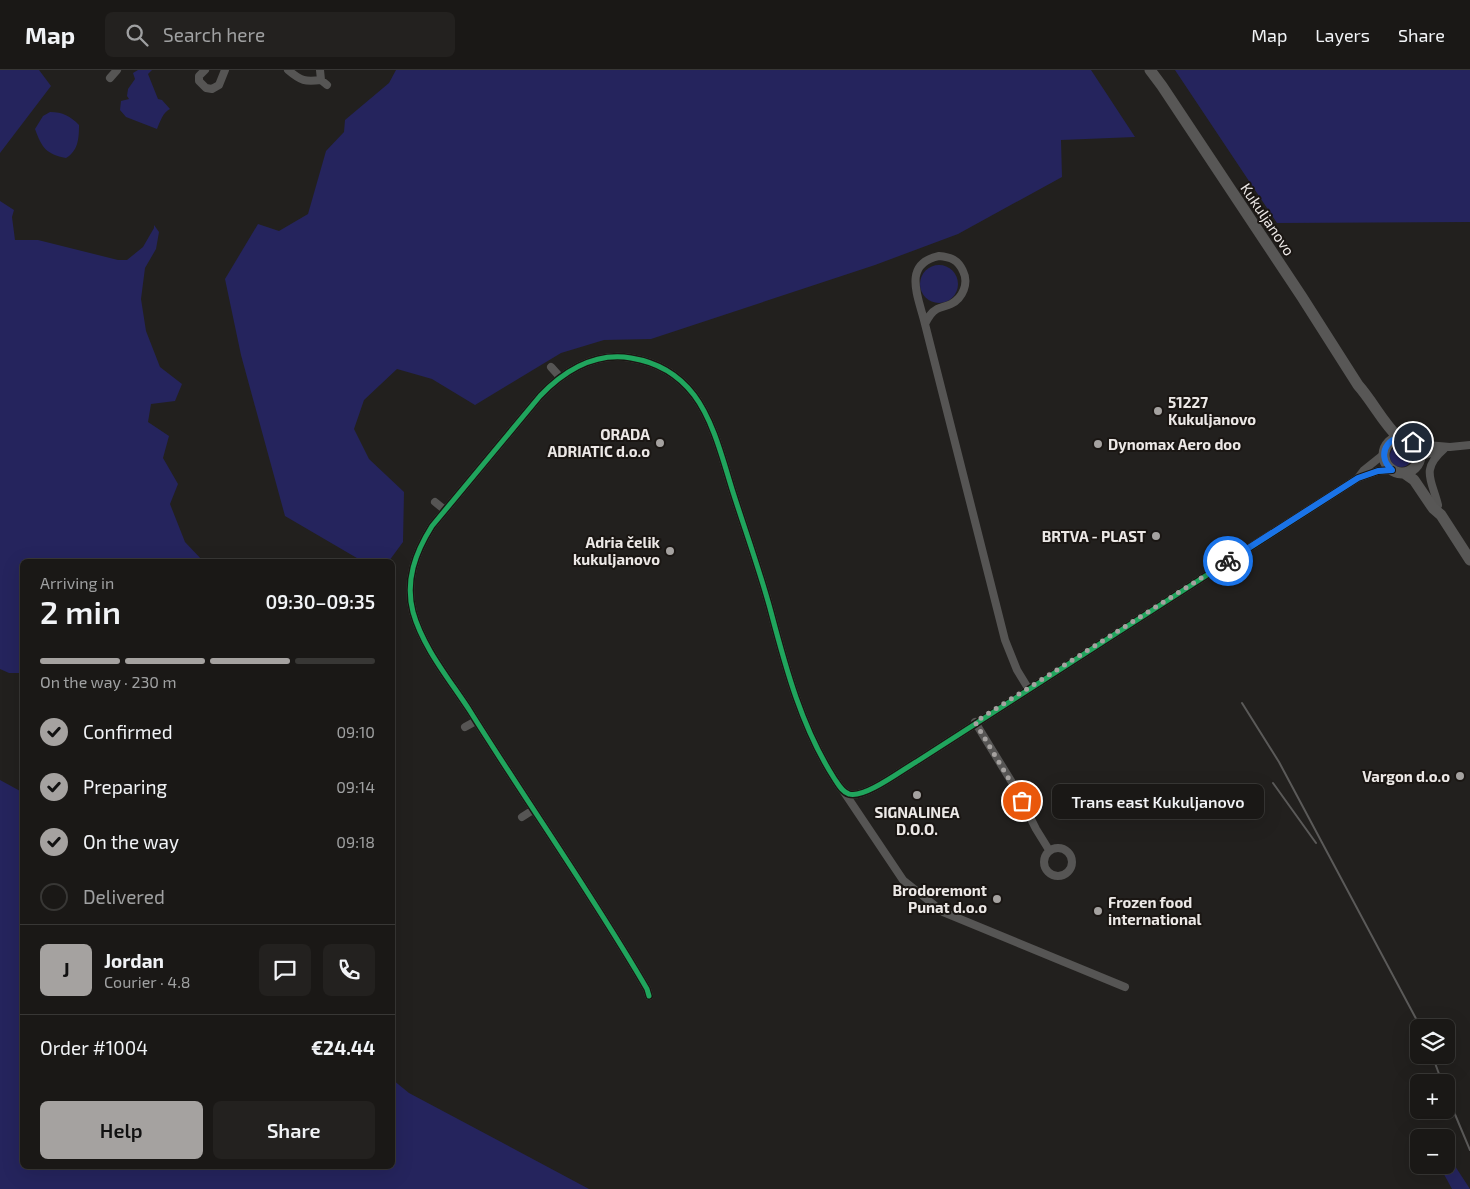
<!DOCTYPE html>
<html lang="en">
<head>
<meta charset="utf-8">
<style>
  body { margin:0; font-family:"Exo 2",sans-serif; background:#23211f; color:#f1f3f6; height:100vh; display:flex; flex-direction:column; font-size:19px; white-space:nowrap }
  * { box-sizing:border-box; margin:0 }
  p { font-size:16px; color:#9fa0a1 }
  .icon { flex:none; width:28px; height:28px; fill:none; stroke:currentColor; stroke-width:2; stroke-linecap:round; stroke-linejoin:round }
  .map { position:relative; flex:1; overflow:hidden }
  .drawer { position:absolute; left:20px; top:489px; width:375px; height:610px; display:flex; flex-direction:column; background:#1a1816; border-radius:8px; box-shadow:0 5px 20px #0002,0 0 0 1px #383735 }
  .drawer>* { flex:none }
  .buttons { position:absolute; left:1410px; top:949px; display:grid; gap:10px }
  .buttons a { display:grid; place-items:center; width:45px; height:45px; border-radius:8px; background:#1a1816; box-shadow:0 5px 20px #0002,0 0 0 1px #383735; font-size:25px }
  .pin { position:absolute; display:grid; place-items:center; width:42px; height:42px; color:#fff; margin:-21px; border:2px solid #fff; border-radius:50%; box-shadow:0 1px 5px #0007 }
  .courier { position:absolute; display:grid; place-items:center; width:50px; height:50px; margin:-25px; border:4px solid #1a73e8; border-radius:50%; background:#fff; color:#222; box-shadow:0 1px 6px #0007 }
  .bubble { position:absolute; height:35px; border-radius:8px; background:#1a1816; box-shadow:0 5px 20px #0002,0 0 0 1px #383735; font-size:16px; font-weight:600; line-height:35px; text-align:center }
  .head em { font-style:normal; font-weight:600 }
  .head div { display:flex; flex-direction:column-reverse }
  .head { display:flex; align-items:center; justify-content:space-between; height:85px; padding:0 20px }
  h1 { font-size:32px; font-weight:600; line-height:38px }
  .bar { display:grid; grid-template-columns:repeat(4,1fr); gap:8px 5px; align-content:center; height:60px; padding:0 20px }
  .bar i { height:6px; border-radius:4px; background:#383735 }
  .bar .current { background:#a5a2a0 }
  .bar p { grid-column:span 4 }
  .line { display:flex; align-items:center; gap:12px; padding:0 20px; border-top:1px solid #383735 }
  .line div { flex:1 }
  .round { display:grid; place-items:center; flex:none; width:52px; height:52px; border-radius:8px; background:#23211f }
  ol { padding:0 20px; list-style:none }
  li { display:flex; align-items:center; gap:15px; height:55px }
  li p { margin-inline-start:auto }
  li .icon { padding:5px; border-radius:50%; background:#a5a2a0; color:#111; stroke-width:4 }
  li:last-child { color:#9fa0a1 }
  li i { width:28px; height:28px; border:2px solid #383735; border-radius:50% }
  .action { display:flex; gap:10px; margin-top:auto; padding:10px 20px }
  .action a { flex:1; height:58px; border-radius:8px; background:#a5a2a0; color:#111; font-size:20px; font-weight:600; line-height:58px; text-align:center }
  .action a+a { background:#23211f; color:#f1f3f6 }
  header { display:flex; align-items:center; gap:30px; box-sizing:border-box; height:70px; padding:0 25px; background:#1a1816; border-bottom:1px solid #383735 }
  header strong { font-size:24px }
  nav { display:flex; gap:28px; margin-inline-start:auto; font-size:18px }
  .search { width:350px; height:45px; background:#23211f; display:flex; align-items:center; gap:12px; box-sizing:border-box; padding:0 18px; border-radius:8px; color:#9fa0a1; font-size:19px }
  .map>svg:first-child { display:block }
  .green { fill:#25245d }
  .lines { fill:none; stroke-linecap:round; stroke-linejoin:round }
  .minor { stroke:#565554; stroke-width:8 }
  .secondary { stroke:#585756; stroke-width:11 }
  .rail { stroke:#5b5a59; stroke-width:2 }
  .cycleway-casing { stroke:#1a1613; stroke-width:8 }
  .cycleway { stroke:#20a55d; stroke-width:5 }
  .done { stroke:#a5a2a0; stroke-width:5; stroke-dasharray:0 9 }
  .route { stroke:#1a73e8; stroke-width:6 }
  .poi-dot { fill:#a5a2a0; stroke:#1a1613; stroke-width:2 }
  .labels { text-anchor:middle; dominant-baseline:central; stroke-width:4; stroke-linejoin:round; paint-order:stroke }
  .street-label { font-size:15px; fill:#ece8e6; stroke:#1a1613 }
  .poi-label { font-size:15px; font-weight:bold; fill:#ece8e6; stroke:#1a1613; text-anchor:end }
</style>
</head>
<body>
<header>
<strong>Map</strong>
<div class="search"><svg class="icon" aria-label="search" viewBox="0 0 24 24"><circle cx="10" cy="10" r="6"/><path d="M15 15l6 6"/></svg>Search here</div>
<nav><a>Map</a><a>Layers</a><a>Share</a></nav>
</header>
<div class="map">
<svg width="1470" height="1119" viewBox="0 0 1470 1119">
  <rect width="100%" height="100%" fill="#22201e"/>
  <!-- green -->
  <path class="green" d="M 0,0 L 39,0 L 51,16 L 0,83 Z
    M 138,0 L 152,0 L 148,4 L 158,29 L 162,30 L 170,39 C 163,42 160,52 157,59 L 126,47 L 120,40 L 121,31 L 129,29 L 127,26 L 128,19 L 135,9 L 133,3 Z
    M 396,0 L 1091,0 L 1135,67 L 1061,70 L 1062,107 L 958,164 L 875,195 L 651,269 L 604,270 L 561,283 L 475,335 L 432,309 L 397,299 L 364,330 L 354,359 L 369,389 L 404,422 L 403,472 L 389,491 L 362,491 L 285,446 L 241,285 L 225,209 L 258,154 L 279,161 L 308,144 L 326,81 L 344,62 L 345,50 L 389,13 Z
    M 1175,0 L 1470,0 L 1470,152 L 1277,153 Z
    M 50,42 C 63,42 70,46 79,55 C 79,69 78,81 66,88 C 46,84 42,78 35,59 L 43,46 Z
    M 0,131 L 14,140 L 12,147 L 15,170 L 38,170 L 118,190 L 127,190 L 143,177 L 154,158 L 154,155 L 159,162 L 156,179 L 145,198 L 141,229 L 146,261 L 160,297 L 182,314 L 175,331 L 151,334 L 148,352 L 169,366 L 163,388 L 178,414 L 170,434 L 185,472 L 203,491 L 22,491 L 22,603 L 9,603 L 0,599 Z
    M920 214a19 19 0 1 1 38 0a19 19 0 1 1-38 0Z
    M1390 386a11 11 0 1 1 22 0a11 11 0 1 1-22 0Z
    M 0,710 L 22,722 L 22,1096 L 392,1096 L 393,1010 L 409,1023 L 589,1119 L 0,1119 Z
    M 1446,1075 L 1455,1096 L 1470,1119 L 1452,1119 L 1439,1095 L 1446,1095 Z"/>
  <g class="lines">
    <!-- minor -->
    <path class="minor" d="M 205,0 L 199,6 L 199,11 L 206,18 L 212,19 L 219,15 L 225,0
      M 288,0 C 301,11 305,12 321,10
      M 320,0 L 321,10 L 327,15
      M 110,8 L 117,0
      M 939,186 C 951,187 958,190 963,201 C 969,213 963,228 951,234 C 947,236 941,237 937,239 C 931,242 928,248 925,254 C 919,228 901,194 939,186 Z
      M 925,254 L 1005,570 L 1017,600 L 1028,618
      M 551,297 L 560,307
      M 1415,374 L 1450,377 L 1470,375
      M 1419,387 L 1443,379
      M 1358,408 L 1364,400 L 1384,384
      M 435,432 L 445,440
      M 1438,435 C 1432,410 1420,400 1444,379
      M 975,652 L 1016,719 L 1036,759 L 1049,780
      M 465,657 L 476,651
      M 844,722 L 903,810 L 943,842 L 1125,917
      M 522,747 L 533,740
      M1044 792a14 14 0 1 1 28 0a14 14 0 1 1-28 0Z
      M 649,926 L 647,919 C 592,824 528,734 470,641 C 450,610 423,578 413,542 C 405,511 415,483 432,456 L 540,326 C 564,301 595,282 631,288 C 656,292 678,304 694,325 C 713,350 723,390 732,419 C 745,460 760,501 771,542 C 786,599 802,658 834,708 C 838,714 842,722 849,724 C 864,729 902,700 916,692 L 1358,408 L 1378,401 L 1392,400"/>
    <!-- secondary -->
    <path class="secondary" d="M 1150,0 L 1162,16 L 1302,227 L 1358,315 C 1373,332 1383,353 1399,368
      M1384 385a18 18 0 1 1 36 0a18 18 0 1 1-36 0Z
      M 1404,403 L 1414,410 L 1433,438 L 1441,445 L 1470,490"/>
    <!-- rail -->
    <path class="rail" d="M 1242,633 L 1279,692 L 1421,958
      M 1273,713 L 1316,773
      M 1432,985 L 1442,1012
      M 1446,1023 L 1470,1080"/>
    <defs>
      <path id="cycleway" d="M 649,926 L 647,919 C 592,824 528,734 470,641 C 450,610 423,578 413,542 C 405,511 415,483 432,456 L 540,326 C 564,301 595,282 631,288 C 656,292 678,304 694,325 C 713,350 723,390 732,419 C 745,460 760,501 771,542 C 786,599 802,658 834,708 C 838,714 842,722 849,724 C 864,729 902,700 916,692 L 1358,408 L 1378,401 L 1392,400"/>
    </defs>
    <!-- cycleway casing -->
    <use href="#cycleway" class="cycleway-casing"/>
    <!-- cycleway -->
    <use href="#cycleway" class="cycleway"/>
  </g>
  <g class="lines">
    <!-- done -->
    <path class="done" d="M 1022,731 L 975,652 L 1228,491"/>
    <!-- route -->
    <path class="route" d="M 1228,491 L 1358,408 L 1378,401 L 1392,400 C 1373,384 1392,358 1413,372"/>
  </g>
  <!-- markers -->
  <g class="poi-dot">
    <circle cx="1158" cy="341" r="5"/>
    <circle cx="660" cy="373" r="5"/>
    <circle cx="1098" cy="374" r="5"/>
    <circle cx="1156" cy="466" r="5"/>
    <circle cx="670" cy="481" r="5"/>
    <circle cx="1460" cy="706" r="5"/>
    <circle cx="917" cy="725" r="5"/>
    <circle cx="997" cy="829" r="5"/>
    <circle cx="1098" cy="841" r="5"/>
  </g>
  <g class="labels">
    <!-- street labels -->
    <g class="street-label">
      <text transform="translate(1268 149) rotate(56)">Kukuljanovo</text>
    </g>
    <!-- poi labels -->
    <g class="poi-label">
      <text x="1168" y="332" text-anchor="start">51227<tspan x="1168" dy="17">Kukuljanovo</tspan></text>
      <text x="650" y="364">ORADA<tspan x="650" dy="17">ADRIATIC d.o.o</tspan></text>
      <text x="1108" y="374" text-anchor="start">Dynomax Aero doo</text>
      <text x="1146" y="466">BRTVA - PLAST</text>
      <text x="660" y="472">Adria čelik<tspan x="660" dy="17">kukuljanovo</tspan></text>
      <text x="1450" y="706">Vargon d.o.o</text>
      <text x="917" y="742" text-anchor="middle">SIGNALINEA<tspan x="917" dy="17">D.O.O.</tspan></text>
      <text x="987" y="820">Brodoremont<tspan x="987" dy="17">Punat d.o.o</tspan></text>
      <text x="1108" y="832" text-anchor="start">Frozen food<tspan x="1108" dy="17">international</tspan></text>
    </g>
  </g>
</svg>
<div class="buttons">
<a><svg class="icon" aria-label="layers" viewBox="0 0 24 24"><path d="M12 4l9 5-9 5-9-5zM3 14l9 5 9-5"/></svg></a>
<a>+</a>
<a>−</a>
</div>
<div class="pin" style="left:1022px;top:731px;background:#ea580c"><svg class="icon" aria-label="bag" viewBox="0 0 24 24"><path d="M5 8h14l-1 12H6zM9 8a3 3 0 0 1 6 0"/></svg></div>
<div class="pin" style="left:1413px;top:372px;background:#1f2937"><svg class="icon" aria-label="home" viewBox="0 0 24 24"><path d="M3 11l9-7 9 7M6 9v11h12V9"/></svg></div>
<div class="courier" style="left:1228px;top:491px"><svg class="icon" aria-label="bike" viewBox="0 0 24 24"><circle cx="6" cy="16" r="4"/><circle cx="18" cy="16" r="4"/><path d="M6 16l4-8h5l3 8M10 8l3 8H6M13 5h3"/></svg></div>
<div class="bubble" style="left:1052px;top:714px;width:212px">Trans east Kukuljanovo</div>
<section class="drawer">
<div class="head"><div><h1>2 min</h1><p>Arriving in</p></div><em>09:30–09:35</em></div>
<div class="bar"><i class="current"></i><i class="current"></i><i class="current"></i><i></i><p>On the way · 230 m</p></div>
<ol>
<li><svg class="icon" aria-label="check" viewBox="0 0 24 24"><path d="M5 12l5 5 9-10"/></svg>Confirmed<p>09:10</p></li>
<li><svg class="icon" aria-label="check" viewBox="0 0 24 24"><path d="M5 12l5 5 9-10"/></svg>Preparing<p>09:14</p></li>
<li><svg class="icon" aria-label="check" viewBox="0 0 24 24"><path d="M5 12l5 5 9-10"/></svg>On the way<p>09:18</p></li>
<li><i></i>Delivered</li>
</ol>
<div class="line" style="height:90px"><b class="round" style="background:#a5a2a0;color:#111">J</b><div><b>Jordan</b><p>Courier · 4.8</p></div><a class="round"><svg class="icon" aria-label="chat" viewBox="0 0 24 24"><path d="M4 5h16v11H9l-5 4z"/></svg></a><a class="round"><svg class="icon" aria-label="phone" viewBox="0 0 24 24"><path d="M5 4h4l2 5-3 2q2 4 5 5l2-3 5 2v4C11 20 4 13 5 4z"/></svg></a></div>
<div class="line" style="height:65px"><div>Order #1004</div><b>€24.44</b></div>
<div class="action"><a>Help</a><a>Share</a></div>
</section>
</div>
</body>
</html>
